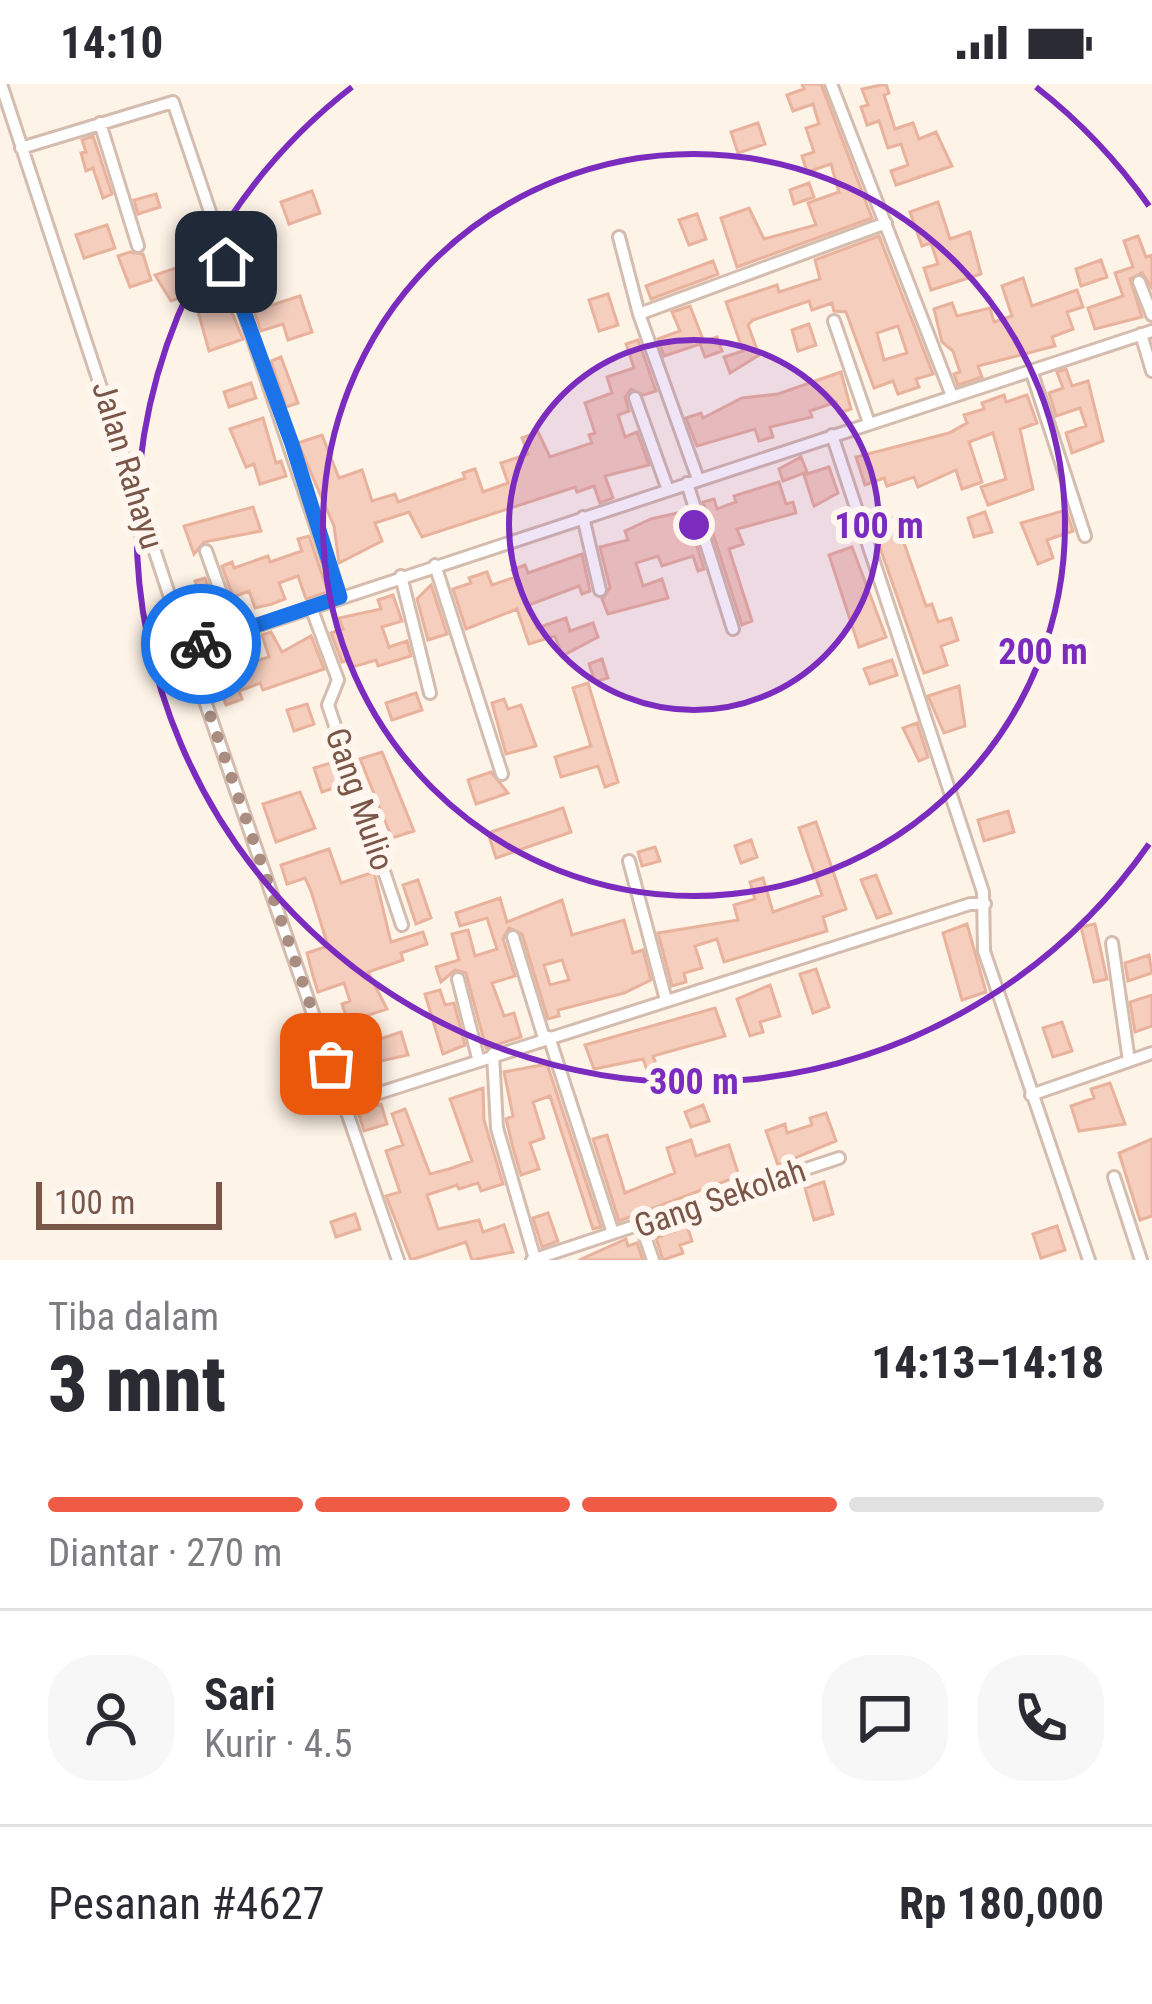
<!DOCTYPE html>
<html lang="id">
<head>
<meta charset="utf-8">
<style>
  body { margin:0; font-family:"Roboto Condensed",sans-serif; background:#f7f7f7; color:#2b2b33; height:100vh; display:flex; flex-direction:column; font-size:45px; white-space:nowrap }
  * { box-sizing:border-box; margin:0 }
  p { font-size:39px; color:#7c7c81 }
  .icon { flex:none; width:66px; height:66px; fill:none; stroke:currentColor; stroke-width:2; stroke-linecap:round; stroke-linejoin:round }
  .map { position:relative; height:1176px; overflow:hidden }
  .details { display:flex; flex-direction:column; background:#fff; flex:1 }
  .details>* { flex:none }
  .scale { position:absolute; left:36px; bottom:30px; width:186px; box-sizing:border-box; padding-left:12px; border:6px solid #7a5649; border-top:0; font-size:33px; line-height:42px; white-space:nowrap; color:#7a5649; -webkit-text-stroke:9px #fff7ef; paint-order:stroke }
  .pin { position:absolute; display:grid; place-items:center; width:102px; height:102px; color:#fff; margin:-51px; border-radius:24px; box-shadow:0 6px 18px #0006 }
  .courier { position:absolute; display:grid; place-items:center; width:120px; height:120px; margin:-60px; border:9px solid #1a73e8; border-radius:50%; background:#fff; color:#222; box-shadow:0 3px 15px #0007 }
  .headline em { font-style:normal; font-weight:800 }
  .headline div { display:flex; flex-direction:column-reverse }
  .headline { display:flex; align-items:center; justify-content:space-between; height:204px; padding:0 48px }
  h1 { font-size:78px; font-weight:800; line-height:90px }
  .bar { display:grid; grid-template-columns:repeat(4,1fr); gap:18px 12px; align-content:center; height:144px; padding:0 48px }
  .bar i { height:15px; border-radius:9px; background:#e1e1e2 }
  .bar .selected { background:#ef5b45 }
  .bar p { grid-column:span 4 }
  .line { display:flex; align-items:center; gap:30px; padding:0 48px; border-top:3px solid #e1e1e2 }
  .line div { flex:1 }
  .round { display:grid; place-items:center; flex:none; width:126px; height:126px; border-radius:48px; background:#f7f7f7 }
  .status { display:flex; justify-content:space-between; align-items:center; height:84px; padding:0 60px; background:#fff; direction:ltr }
  .status svg { height:33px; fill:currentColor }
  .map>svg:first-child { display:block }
  .building { fill:#f5cebd; stroke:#e9b29c; stroke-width:3; fill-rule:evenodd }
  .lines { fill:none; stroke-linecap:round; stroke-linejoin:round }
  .minor-casing { stroke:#d4bcae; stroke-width:16 }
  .minor { stroke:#fff; stroke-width:10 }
  .done { stroke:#a88d80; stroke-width:12; stroke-dasharray:0 21.6 }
  .route { stroke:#1a73e8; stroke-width:15 }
  .ring { fill:none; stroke:#7b2cbf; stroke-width:6 }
  .labels { text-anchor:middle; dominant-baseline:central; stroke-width:12; stroke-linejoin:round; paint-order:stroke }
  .street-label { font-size:33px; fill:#7a5649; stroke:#fff7ef }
  .centre { fill:#7b2cbf; stroke:#fff7ef; stroke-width:6 }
  .ring-label { font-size:36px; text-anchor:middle; font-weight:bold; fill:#7b2cbf; stroke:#fff7ef; stroke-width:12; stroke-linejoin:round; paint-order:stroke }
</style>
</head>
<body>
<div class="status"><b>14:10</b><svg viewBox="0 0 49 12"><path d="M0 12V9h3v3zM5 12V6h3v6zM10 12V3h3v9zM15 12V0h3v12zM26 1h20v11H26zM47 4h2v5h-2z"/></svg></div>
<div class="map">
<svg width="1152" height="1176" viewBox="0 0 1152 1176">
  <rect width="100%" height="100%" fill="#fef3e7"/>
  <!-- building -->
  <path class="building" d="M 802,0 L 821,0 L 872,134 L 737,183 L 721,134 L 749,124 L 764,155 L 816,141 L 808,119 L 839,108 L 831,80 L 807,88 L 802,72 L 814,68 L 806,44 L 819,40 L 813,20 L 793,27 L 787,11 L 804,5 Z
    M 886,0 L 889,9 L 884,11 L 895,45 L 913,39 L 919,55 L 936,48 L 952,82 L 896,101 L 891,87 L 908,81 L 901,60 L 888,64 L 879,37 L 867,41 L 861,23 L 868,21 L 862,5 Z
    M 758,39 L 765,60 L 738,69 L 731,48 Z
    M 93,52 L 112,110 L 103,114 L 93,84 L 86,87 L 81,69 L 86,68 L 82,56 Z
    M 809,99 L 814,113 L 794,120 L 790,106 Z
    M 312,107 L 320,129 L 289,140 L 281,118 Z
    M 156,110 L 160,123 L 138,130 L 134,116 Z
    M 938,118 L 950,155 L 970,148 L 981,190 L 931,206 L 924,184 L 938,180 L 931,159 L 922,162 L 910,128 Z
    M 697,130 L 706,155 L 689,161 L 679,136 Z
    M 107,141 L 115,164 L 84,174 L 76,151 Z
    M 245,150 L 256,184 L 241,189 L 230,155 Z
    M 879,152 L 933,290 L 916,295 L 919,303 L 898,310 L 893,297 L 874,304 L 846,228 L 834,227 L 832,219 L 812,226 L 809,217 L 753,236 L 748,241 L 759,271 L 730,289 L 724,273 L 743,267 L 726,218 L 777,201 L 779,208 L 820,195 L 815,176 ZM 898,242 L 907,269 L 884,276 L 877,249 Z
    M 1138,152 L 1146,173 L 1152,171 L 1152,204 L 1142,189 L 1130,195 L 1142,233 L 1095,245 L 1088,224 L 1123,212 L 1115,189 L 1133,183 L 1124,157 Z
    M 130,168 L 143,170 L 151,196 L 130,203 L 118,172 Z
    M 209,173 L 243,255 L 209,267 L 193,209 L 171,217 L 155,191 Z
    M 1101,176 L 1107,193 L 1081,202 L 1076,185 Z
    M 713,177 L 718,190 L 651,215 L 646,202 Z
    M 1023,194 L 1032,222 L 1077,206 L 1083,223 L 1067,228 L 1073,245 L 1052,253 L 1055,262 L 978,282 L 982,293 L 958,301 L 954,290 L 960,288 L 953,267 L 942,258 L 934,225 L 952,219 L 957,232 L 990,224 L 994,238 L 1012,232 L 1002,202 Z
    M 262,203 L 269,222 L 300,212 L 312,248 L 288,256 L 283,240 L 261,247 L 247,208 Z
    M 608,210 L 618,241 L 599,247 L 589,216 Z
    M 690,222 L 704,258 L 717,253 L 722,267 L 705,273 L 700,260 L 664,272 L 658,255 L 680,247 L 672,228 Z
    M 809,240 L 816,261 L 798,267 L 792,246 Z
    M 638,256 L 656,307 L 644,311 L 631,305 L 625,313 L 629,327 L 618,331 L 625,353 L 637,348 L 649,381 L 605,392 L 613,414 L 600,419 L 594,402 L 577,408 L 575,403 L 422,453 L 409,428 L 375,439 L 382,457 L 339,479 L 334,442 L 298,359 L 322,351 L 339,394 L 362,386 L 372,417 L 395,410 L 398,418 L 465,394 L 463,389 L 475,385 L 483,408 L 508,399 L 501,379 L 528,370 L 522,354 L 538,348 L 550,373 L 592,359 L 589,351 L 595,349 L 585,319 L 612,309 L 607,293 L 634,284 L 626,260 Z
    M 281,273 L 298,319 L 286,323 L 271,277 Z
    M 1066,285 L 1072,302 L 1088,297 L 1103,357 L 1072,369 L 1066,349 L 1086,342 L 1080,324 L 1056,332 L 1049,309 L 1063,304 L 1057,288 Z
    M 841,288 L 851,325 L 839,329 L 836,318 L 810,327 L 812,333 L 770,343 L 773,353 L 759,357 L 755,345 L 697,362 L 686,334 L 701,329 L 703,334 L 742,314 L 778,310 Z
    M 251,299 L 256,314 L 229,323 L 224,308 Z
    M 1004,311 L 1006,318 L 1027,311 L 1037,339 L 1020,345 L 1033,405 L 988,421 L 981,403 L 1006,395 L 993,349 L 969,358 L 982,398 L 962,405 L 956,386 L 918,403 L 914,393 L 887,402 L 884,394 L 865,401 L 856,373 L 949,349 L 967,339 L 964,331 L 984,325 L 982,319 Z
    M 263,334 L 276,379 L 281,377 L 286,392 L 260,400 L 254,380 L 246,383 L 230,345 Z
    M 801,373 L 807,388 L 783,397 L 779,385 Z
    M 829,383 L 838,409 L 814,422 L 804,391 Z
    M 779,398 L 786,420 L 793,418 L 796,429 L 737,445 L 743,460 L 729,465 L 752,537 L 742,541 L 703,418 L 714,415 L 717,425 L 736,418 L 734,412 Z
    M 253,423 L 261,447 L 204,458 L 194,470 L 184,442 Z
    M 1066,426 L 1073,447 L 1047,456 L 1053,474 L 1038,480 L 1021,439 Z
    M 686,427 L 704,485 L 698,487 L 693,472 L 662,482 L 658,472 L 636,479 L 643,502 L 662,495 L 668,514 L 608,530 L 602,515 L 610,504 L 600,463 L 628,456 L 625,447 L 651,435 Z
    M 985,428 L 992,448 L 974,453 L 968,434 Z
    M 895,433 L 926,522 L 932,520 L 938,538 L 951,534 L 958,556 L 941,562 L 947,581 L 924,589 L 872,441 Z
    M 309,452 L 328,508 L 306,515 L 298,492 L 279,499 L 285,515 L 272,520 L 255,524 L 249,507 L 233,513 L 222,482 L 232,478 L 234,484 L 268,472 L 270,478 L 302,467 L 298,455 Z
    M 852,463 L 886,553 L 859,563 L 829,471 Z
    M 582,470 L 590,507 L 582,510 L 579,502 L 529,521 L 537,544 L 566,534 L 570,547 L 593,539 L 598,553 L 562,572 L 555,552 L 529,560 L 517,525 L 466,545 L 453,505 L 471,499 L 469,494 L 487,488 L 492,501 L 515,493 L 512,486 L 525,481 L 528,489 Z
    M 205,494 L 215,521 L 204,525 L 195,497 Z
    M 431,501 L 447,550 L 428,556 L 417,515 Z
    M 393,511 L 402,537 L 382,543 L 389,563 L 407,557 L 411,572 L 378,582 L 376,576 L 353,583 L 350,575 L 342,578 L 331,549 L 343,545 L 339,534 L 381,525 L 378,516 Z
    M 271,548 L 282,568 L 311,552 L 324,585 L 263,606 L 260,599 L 239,607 L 242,615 L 226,621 L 215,589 L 269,573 L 262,551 Z
    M 602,575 L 608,594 L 595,598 L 589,580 Z
    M 892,576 L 897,591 L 870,600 L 864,585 Z
    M 588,599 L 618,698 L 605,703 L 598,682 L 561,693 L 555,673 L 591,662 L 573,604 Z
    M 959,602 L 965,642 L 944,649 L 928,612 Z
    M 416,609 L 422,626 L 392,636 L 386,619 Z
    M 504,615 L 508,625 L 521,621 L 536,662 L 506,670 L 492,619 Z
    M 307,620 L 314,640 L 294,647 L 287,626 Z
    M 917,639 L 928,673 L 919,677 L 903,644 Z
    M 382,668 L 414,747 L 392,754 L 360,675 Z
    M 334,678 L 342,701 L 322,708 L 314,684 Z
    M 491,688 L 508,709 L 476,720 L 468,696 Z
    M 300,708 L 315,744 L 276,758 L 263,720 Z
    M 563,724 L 571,748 L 496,774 L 488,749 Z
    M 1008,727 L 1014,748 L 984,757 L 978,736 Z
    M 816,738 L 846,825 L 823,833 L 827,847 L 724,878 L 717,855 L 695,862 L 702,884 L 684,889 L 686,898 L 672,902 L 658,849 L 738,836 L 734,821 L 755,815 L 750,798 L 763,794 L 773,828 L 822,811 L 799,744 Z
    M 751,756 L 757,773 L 741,779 L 735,762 Z
    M 655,763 L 660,777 L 642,782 L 638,768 Z
    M 329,765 L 341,799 L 374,788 L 391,858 L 423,848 L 427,860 L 401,869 L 403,876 L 368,888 L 387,925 L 348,938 L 342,920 L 350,917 L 344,899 L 318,908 L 313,892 L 307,869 L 328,862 L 311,807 L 305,794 L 287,800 L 281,781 Z
    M 876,791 L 891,829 L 877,834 L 861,796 Z
    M 418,796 L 431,834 L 416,840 L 403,801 Z
    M 500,814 L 507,838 L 562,816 L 572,851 L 624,836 L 633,869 L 643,866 L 651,896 L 624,909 L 558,926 L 559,932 L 548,935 L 522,850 L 509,844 L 503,855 L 515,892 L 492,899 L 504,932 L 514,929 L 521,953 L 486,964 L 466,889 L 455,886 L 441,898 L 436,883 L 459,876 L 452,850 L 468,846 L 475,872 L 497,865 L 487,834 L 460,842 L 456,829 ZM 562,876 L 569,896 L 550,901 L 544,881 Z
    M 967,840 L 986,908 L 962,916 L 943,849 Z
    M 1095,840 L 1107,895 L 1094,898 L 1081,843 Z
    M 1149,871 L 1152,889 L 1128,897 L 1125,879 Z
    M 816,885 L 829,923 L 813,929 L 800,890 Z
    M 770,901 L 780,932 L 760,938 L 763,948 L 750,952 L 737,915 Z
    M 440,906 L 445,921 L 454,919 L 465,961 L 443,970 L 425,910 Z
    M 1152,911 L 1152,942 L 1135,948 L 1130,918 Z
    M 715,924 L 725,952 L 653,972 L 659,988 L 649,991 L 643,975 L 594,985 L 585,961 Z
    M 1062,938 L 1072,967 L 1053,973 L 1043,944 Z
    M 401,948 L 408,971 L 359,982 L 351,957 L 369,951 L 371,958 Z
    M 547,980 L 601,1143 L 593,1145 L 550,1012 L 533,1018 L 544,1054 L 530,1059 L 539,1085 L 521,1091 L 513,1064 L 506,1035 L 513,1032 L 504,988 Z
    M 1110,999 L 1125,1040 L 1079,1047 L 1071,1022 L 1094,1014 L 1091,1005 Z
    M 483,1004 L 484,1036 L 503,1100 L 481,1107 L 478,1099 L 459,1105 L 457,1101 L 427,1111 L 438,1145 L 479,1136 L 483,1148 L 504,1141 L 513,1168 L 472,1176 L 466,1158 L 411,1176 L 386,1112 L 400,1108 L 386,1067 L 403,1061 L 392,1030 L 405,1025 L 430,1090 L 449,1085 L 472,1077 L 450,1015 Z
    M 381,1020 L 387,1040 L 364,1047 L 358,1028 Z
    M 703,1021 L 709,1037 L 691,1043 L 685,1028 Z
    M 826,1029 L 836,1057 L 778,1081 L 766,1047 L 785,1040 L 787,1049 L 812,1041 L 810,1034 Z
    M 607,1051 L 625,1109 L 675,1089 L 667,1064 L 691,1056 L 696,1072 L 729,1061 L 739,1092 L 619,1137 L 593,1055 Z
    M 1152,1055 L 1152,1132 L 1140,1136 L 1119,1069 Z
    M 824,1098 L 833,1130 L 814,1136 L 805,1104 Z
    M 548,1129 L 558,1157 L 542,1163 L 533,1134 Z
    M 355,1130 L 360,1145 L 336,1153 L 331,1138 Z
    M 685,1136 L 692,1157 L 680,1161 L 683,1169 L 663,1176 L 656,1154 L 677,1146 L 675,1139 Z
    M 1057,1142 L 1065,1166 L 1041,1174 L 1033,1150 Z
    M 626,1155 L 628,1162 L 637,1159 L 643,1176 L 579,1176 Z"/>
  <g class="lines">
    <defs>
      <path id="minor" d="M 1,0 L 185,559 L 398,1176
        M 831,0 L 952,312
        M 100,39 L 138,162
        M 21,64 L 173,18 L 340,513
        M 619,153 L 639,230 L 698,395
        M 1139,198 L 1152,231
        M 639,230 L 886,139
        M 834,237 L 869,339
        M 1141,250 L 1152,287
        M 1031,286 L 1085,452
        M 635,314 L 668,406
        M 832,351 L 983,808 L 984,867 L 1089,1176
        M 687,399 L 733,545
        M 583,433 L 600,506
        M 206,467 L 235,548
        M 435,481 L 502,690
        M 401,492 L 430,609
        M 311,523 L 338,596 L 328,621 L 402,841
        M 187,565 L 1152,247
        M 629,777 L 666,916
        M 513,853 L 544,954
        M 1112,859 L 1129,977
        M 458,895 L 478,974
        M 549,953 L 613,1149
        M 493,970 L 497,1044 L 535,1175
        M 1031,1011 L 1152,969
        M 345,1020 L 970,820 L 985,820
        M 1114,1093 L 1141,1176
        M 641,1141 L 653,1176
        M 532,1176 L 839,1074"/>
    </defs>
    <!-- minor casing -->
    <use href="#minor" class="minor-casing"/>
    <!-- minor -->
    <use href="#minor" class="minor"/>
  </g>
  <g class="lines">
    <!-- done -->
    <path class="done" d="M 201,560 L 187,565 L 331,980"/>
    <!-- route -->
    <path class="route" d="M 201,560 L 340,513 L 292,360 L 226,178"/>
  </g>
  <!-- distance rings -->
  <circle cx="694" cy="441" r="185" fill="#7b2cbf" fill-opacity=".12"/>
  <g class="ring">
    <circle cx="694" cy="441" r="185"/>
    <circle cx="694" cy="441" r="371"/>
    <path d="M1149 760A556 556 0 1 1 352 3M1036 3A556 556 0 0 1 1149 122"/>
  </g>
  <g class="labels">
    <!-- street labels -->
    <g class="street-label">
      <text transform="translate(128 381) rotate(73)">Jalan Rahayu</text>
      <text transform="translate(360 715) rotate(71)">Gang Mulio</text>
      <text transform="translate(720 1114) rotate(-19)">Gang Sekolah</text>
    </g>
  </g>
  <circle cx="694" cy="441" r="18" class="centre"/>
  <g class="ring-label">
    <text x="879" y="454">100 m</text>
    <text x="1043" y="580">200 m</text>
    <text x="694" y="1010">300 m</text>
  </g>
</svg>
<div class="scale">100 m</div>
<div class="pin" style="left:331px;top:980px;background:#ea580c"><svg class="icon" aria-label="bag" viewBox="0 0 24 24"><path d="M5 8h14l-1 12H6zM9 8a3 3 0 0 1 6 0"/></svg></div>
<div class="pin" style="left:226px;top:178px;background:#1f2937"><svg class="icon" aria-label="home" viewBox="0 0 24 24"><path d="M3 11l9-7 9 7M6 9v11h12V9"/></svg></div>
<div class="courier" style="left:201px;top:560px"><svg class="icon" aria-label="bike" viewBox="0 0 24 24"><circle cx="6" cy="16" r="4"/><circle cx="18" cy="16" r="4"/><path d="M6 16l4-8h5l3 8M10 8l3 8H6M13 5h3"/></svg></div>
</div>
<section class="details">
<div class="headline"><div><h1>3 mnt</h1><p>Tiba dalam</p></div><em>14:13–14:18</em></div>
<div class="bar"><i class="selected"></i><i class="selected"></i><i class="selected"></i><i></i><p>Diantar · 270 m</p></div>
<div class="line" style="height:216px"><a class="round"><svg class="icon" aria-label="person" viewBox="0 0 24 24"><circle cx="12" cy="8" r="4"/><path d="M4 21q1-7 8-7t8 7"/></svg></a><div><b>Sari</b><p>Kurir · 4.5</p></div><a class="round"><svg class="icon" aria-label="chat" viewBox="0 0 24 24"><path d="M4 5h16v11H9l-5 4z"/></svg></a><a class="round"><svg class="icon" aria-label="phone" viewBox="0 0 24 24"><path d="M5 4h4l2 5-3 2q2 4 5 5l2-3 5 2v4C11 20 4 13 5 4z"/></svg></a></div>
<div class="line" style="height:156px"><div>Pesanan #4627</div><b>Rp 180,000</b></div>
</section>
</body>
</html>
